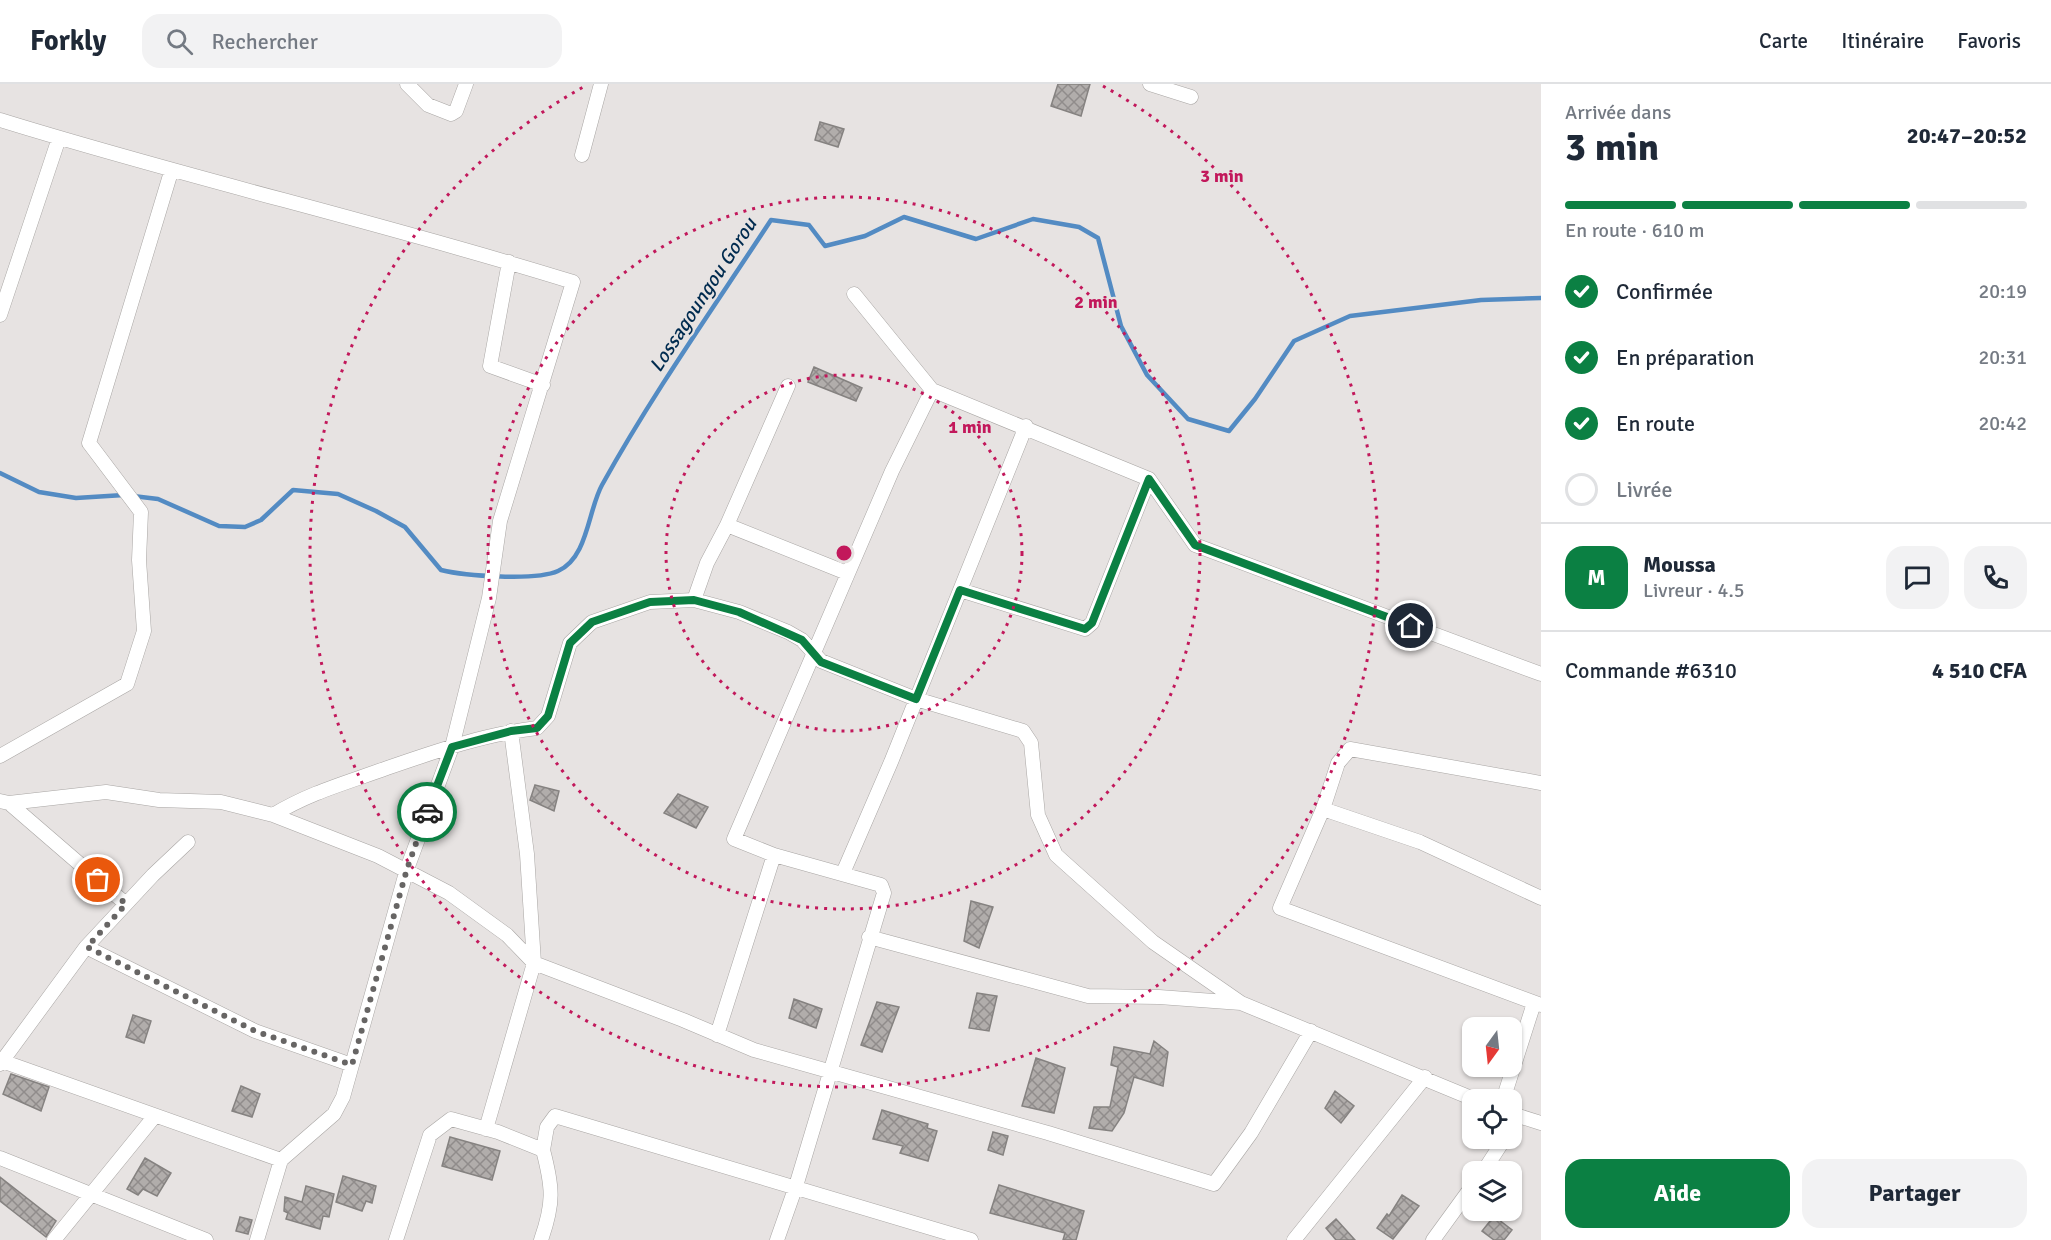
<!DOCTYPE html>
<html lang="fr">
<head>
<meta charset="utf-8">
<style>
  body { margin:0; font-family:Signika,sans-serif; background:#f2f2f3; color:#1f2937; height:100vh; display:flex; flex-direction:column; font-size:22px; white-space:nowrap }
  * { box-sizing:border-box; margin:0 }
  p { font-size:20px; color:#747a83 }
  .icon { flex:none; width:33px; height:33px; fill:none; stroke:currentColor; stroke-width:2; stroke-linecap:round; stroke-linejoin:round }
  .map { position:relative; flex:1; overflow:hidden }
  .drawer { display:flex; flex-direction:column; background:#fff; width:510px }
  .drawer>* { flex:none }
  .needle { width:39px; rotate:195deg }
  .buttons { position:absolute; left:1462px; top:933px; display:grid; gap:12px }
  .buttons a { display:grid; place-items:center; width:60px; height:60px; border-radius:12px; background:#fff; box-shadow:0 2px 4px #0004; font-size:30px }
  .pin { position:absolute; display:grid; place-items:center; width:51px; height:51px; color:#fff; margin:-26px; border:3px solid #fff; border-radius:50%; box-shadow:0 2px 6px #0007 }
  .courier { position:absolute; display:grid; place-items:center; width:60px; height:60px; margin:-30px; border:4px solid #0b8043; border-radius:50%; background:#fff; color:#222; box-shadow:0 2px 8px #0007 }
  .head em { font-style:normal; font-weight:700 }
  .head div { display:flex; flex-direction:column-reverse }
  .head { display:flex; align-items:center; justify-content:space-between; height:102px; padding:0 24px }
  h1 { font-size:39px; font-weight:700; line-height:45px }
  .bar { display:grid; grid-template-columns:repeat(4,1fr); gap:9px 6px; align-content:center; height:72px; padding:0 24px }
  .bar i { height:8px; border-radius:4px; background:#e0e1e3 }
  .bar .current { background:#0b8043 }
  .bar p { grid-column:span 4 }
  .line { display:flex; align-items:center; gap:15px; padding:0 24px; border-top:2px solid #e0e1e3 }
  .line div { flex:1 }
  .round { display:grid; place-items:center; flex:none; width:63px; height:63px; border-radius:18px; background:#f2f2f3 }
  ol { padding:0 24px; list-style:none }
  li { display:flex; align-items:center; gap:18px; height:66px }
  li p { margin-inline-start:auto }
  li .icon { padding:6px; border-radius:50%; background:#0b8043; color:#fff; stroke-width:4 }
  li:last-child { color:#747a83 }
  li i { width:33px; height:33px; border:3px solid #e0e1e3; border-radius:50% }
  .button { display:flex; gap:12px; margin-top:auto; padding:12px 24px }
  .button a { flex:1; height:69px; border-radius:18px; background:#0b8043; color:#fff; font-size:24px; font-weight:700; line-height:69px; text-align:center }
  .button a+a { background:#f2f2f3; color:#1f2937 }
  header { display:flex; align-items:center; gap:36px; box-sizing:border-box; height:84px; padding:0 30px; background:#fff; border-bottom:2px solid #e0e1e3 }
  header strong { font-size:28px }
  nav { display:flex; gap:33px; margin-inline-start:auto; font-size:21px }
  .search { width:420px; height:54px; background:#f2f2f3; display:flex; align-items:center; gap:15px; box-sizing:border-box; padding:0 21px; border-radius:18px; color:#747a83; font-size:22px }
  main { display:flex; flex:1; min-height:0 }
  .map>svg:first-child { display:block }
  .lines { fill:none; stroke-linecap:round; stroke-linejoin:round }
  .stream { stroke:#538bc3; stroke-width:4.5 }
  .building { fill:url(#building-cross-hatch); stroke:#858280; stroke-width:1.5 }
  .street-casing { stroke:#a9a6a4; stroke-width:15 }
  .street { stroke:#fff; stroke-width:14 }
  .done { stroke:#676564; stroke-width:6; stroke-dasharray:0 10.8 }
  .route { stroke:#0b8043; stroke-width:8 }
  .ring { fill:none; stroke:#c2185b; stroke-width:3; stroke-dasharray:3 6 }
  .labels { text-anchor:middle; dominant-baseline:central; stroke-width:4.5; stroke-linejoin:round; paint-order:stroke }
  .water-label { font-size:20px; font-style:italic; fill:#002b4f; stroke:#e7e3e2 }
  .centre { fill:#c2185b; stroke:#e7e3e2; stroke-width:3 }
  .ring-label { font-size:18px; text-anchor:middle; font-weight:bold; fill:#c2185b; stroke:#e7e3e2; stroke-width:4.5; stroke-linejoin:round; paint-order:stroke }
</style>
</head>
<body>
<header>
<strong>Forkly</strong>
<div class="search"><svg class="icon" aria-label="search" viewBox="0 0 24 24"><circle cx="10" cy="10" r="6"/><path d="M15 15l6 6"/></svg>Rechercher</div>
<nav><a>Carte</a><a>Itinéraire</a><a>Favoris</a></nav>
</header>
<main>
<div class="map">
<svg width="1541" height="1156" viewBox="0 0 1541 1156">
  <defs>
    <pattern id="building-cross-hatch" width="8" height="8" patternUnits="userSpaceOnUse" patternTransform="scale(1.5)"><rect width="8" height="8" fill="#b1adab"/><path d="M0 0l8 8M0 8l8-8" fill="none" stroke="#908c8b"/></pattern>
  </defs>
  <rect width="100%" height="100%" fill="#e7e3e2"/>
  <g class="lines">
    <!-- stream -->
    <path class="stream" d="M 0,389 L 39,408 L 76,414 L 124,411
      M 133,412 L 158,415 L 219,442 L 245,443 L 261,436 L 293,406 L 338,410 L 376,427 L 405,443 L 441,486 C 465,492 536,497 558,487 C 588,474 588,426 602,401 C 653,309 714,223 771,136 L 809,141 L 825,162 L 865,152 L 904,133 L 976,155 L 1033,135 L 1079,143 L 1098,154 L 1121,242 L 1147,291 L 1188,335 L 1229,347 L 1255,315 L 1294,257 L 1350,232 L 1481,216 L 1541,214"/>
  </g>
  <!-- building -->
  <path class="building" d="M 1058,0 L 1090,0 L 1081,32 L 1051,22 Z
    M 820,38 L 844,45 L 838,63 L 815,56 Z
    M 814,283 L 862,304 L 856,317 L 808,298 Z
    M 535,701 L 559,707 L 554,727 L 530,716 Z
    M 678,710 L 708,723 L 696,744 L 664,729 Z
    M 971,817 L 993,823 L 979,864 L 964,857 Z
    M 977,909 L 997,912 L 989,947 L 969,944 Z
    M 794,915 L 822,925 L 816,944 L 789,934 Z
    M 877,918 L 899,923 L 882,968 L 861,961 Z
    M 133,931 L 151,937 L 144,959 L 126,953 Z
    M 1154,957 L 1168,968 L 1163,1002 L 1134,993 L 1124,1029 L 1112,1047 L 1089,1044 L 1094,1023 L 1110,1023 L 1118,983 L 1111,981 L 1114,963 L 1150,970 Z
    M 1036,974 L 1065,984 L 1054,1029 L 1022,1022 Z
    M 11,990 L 49,1003 L 41,1027 L 3,1010 Z
    M 241,1002 L 260,1010 L 252,1033 L 232,1027 Z
    M 1335,1007 L 1354,1022 L 1341,1039 L 1325,1024 Z
    M 882,1026 L 928,1040 L 927,1044 L 937,1047 L 928,1077 L 900,1069 L 903,1062 L 873,1055 Z
    M 993,1048 L 1008,1052 L 1003,1071 L 988,1066 Z
    M 450,1053 L 500,1067 L 492,1096 L 442,1082 Z
    M 145,1074 L 171,1089 L 157,1112 L 143,1105 L 138,1111 L 127,1105 Z
    M 343,1092 L 376,1102 L 372,1119 L 366,1117 L 362,1127 L 336,1118 Z
    M 0,1093 L 56,1137 L 46,1153 L 0,1117 Z
    M 999,1101 L 1084,1127 L 1076,1156 L 1063,1156 L 1065,1149 L 990,1129 Z
    M 306,1102 L 334,1110 L 329,1133 L 323,1132 L 320,1145 L 286,1135 L 288,1129 L 284,1127 L 285,1113 L 302,1118 Z
    M 1402,1111 L 1419,1122 L 1393,1155 L 1377,1144 L 1387,1130 L 1389,1132 Z
    M 1494,1132 L 1512,1146 L 1504,1156 L 1494,1156 L 1482,1147 Z
    M 240,1133 L 252,1136 L 248,1150 L 236,1147 Z
    M 1336,1135 L 1355,1156 L 1336,1156 L 1326,1144 Z"/>
  <g class="lines">
    <defs>
      <path id="street" d="M 407,0 L 428,21 L 451,30 L 456,27 L 466,0
        M 1150,0 L 1191,13
        M 0,36 C 190,95 384,139 573,198 L 500,437 L 489,514 L 452,663 L 407,785 L 343,1013 L 334,1030 L 281,1076 L 257,1156
        M 582,71 L 601,0
        M 509,178 L 490,282 L 543,301
        M 854,210 L 932,306 L 1149,395 L 1195,461 L 1541,590
        M 0,231 L 59,54
        M 727,441 L 847,489
        M 960,506 L 1085,545 L 1092,539 L 1149,395
        M 694,516 L 707,479 L 727,441 L 788,302
        M 0,672 L 127,600 L 144,547 L 139,476 L 141,428 L 89,359 L 171,88
        M 0,717 L 9,719 L 106,708 L 159,716 L 221,718 L 273,731 L 378,772 L 449,809 L 507,851 L 534,879 L 683,936 L 754,966 L 1048,1049 L 1214,1100 L 1251,1049 L 1311,947
        M 9,719 L 126,820
        M 1323,725 L 1338,679 L 1350,665 L 1541,699
        M 273,731 C 311,708 346,699 387,684 C 436,667 486,650 537,644 L 548,632 L 570,559 L 592,538 L 650,518 L 694,516 L 739,528 L 788,548 L 802,556 L 821,577 L 916,615 L 1023,647 L 1031,659 L 1038,731 L 1056,771 L 1153,858 L 1241,919
        M 843,789 L 891,678 L 1026,342
        M 1541,814 L 1420,758 L 1323,725 L 1280,824 L 1541,921
        M 869,853 L 1088,912 L 1159,913 L 1241,919 L 1476,1016
        M 86,863 L 255,947 L 352,981
        M 717,951 L 774,771
        M 2,977 L 281,1076
        M 0,980 L 86,863 L 153,791 L 188,758
        M 1503,1016 L 1534,919
        M 1512,1030 L 1541,1039
        M 486,1045 L 534,879 L 527,770 L 511,647
        M 543,1066 L 547,1043 L 555,1032 L 971,1156
        M 0,1074 L 206,1156
        M 1483,1088 L 1505,1054
        M 54,1156 L 154,1033
        M 396,1156 L 430,1051 L 451,1035 L 498,1048 L 543,1066 C 553,1104 554,1119 541,1156
        M 777,1156 L 796,1102 L 884,809 L 881,801 L 774,771 L 734,755 L 892,387 L 932,306
        M 1294,1156 L 1425,993
        M 1433,1156 L 1473,1101"/>
    </defs>
    <!-- street casing -->
    <use href="#street" class="street-casing"/>
    <!-- street -->
    <use href="#street" class="street"/>
  </g>
  <g class="lines">
    <!-- done -->
    <path class="done" d="M 98,796 L 126,820 L 87,863 L 255,947 L 352,981 L 407,785 L 427,728"/>
    <!-- route -->
    <path class="route" d="M 427,728 L 452,663 L 511,647 L 537,644 L 548,632 L 570,559 L 592,538 L 650,518 L 694,516 L 739,528 L 802,556 L 821,578 L 916,615 L 960,506 L 1085,545 L 1092,539 L 1149,395 L 1195,461 L 1411,542"/>
  </g>
  <!-- distance rings -->
  <g class="ring">
    <circle cx="844" cy="469" r="178"/>
    <circle cx="844" cy="469" r="356"/>
    <path d="M1103 2A534 534 0 1 1 585 2"/>
  </g>
  <g class="labels">
    <!-- water labels -->
    <g class="water-label">
      <text transform="translate(703 211) rotate(-57)">Lossagoungou Gorou</text>
    </g>
  </g>
  <circle cx="844" cy="469" r="9" class="centre"/>
  <g class="ring-label">
    <text x="1222" y="98">3 min</text>
    <text x="1096" y="224">2 min</text>
    <text x="970" y="349">1 min</text>
  </g>
</svg>
<div class="buttons">
<a><svg class="needle" viewBox="-14 -14 28 28"><path d="M0-13l5 13h-10z" fill="#e53935"/><path d="M0 13l5-13h-10z" fill="#747a83"/></svg></a>
<a><svg class="icon" aria-label="locate" viewBox="0 0 24 24"><circle cx="12" cy="12" r="6"/><path d="M12 2v4M12 18v4M2 12h4M18 12h4"/></svg></a>
<a><svg class="icon" aria-label="layers" viewBox="0 0 24 24"><path d="M12 4l9 5-9 5-9-5zM3 14l9 5 9-5"/></svg></a>
</div>
<div class="pin" style="left:98px;top:796px;background:#ea580c"><svg class="icon" aria-label="bag" viewBox="0 0 24 24"><path d="M5 8h14l-1 12H6zM9 8a3 3 0 0 1 6 0"/></svg></div>
<div class="pin" style="left:1411px;top:542px;background:#1f2937"><svg class="icon" aria-label="home" viewBox="0 0 24 24"><path d="M3 11l9-7 9 7M6 9v11h12V9"/></svg></div>
<div class="courier" style="left:427px;top:728px"><svg class="icon" aria-label="car" viewBox="0 0 24 24"><path d="M5 17H2v-5l4-1 3-4h7l3 4 3 1v5h-3M9 17h6M6 11h13"/><circle cx="7" cy="17" r="2"/><circle cx="17" cy="17" r="2"/></svg></div>
</div>
<section class="drawer">
<div class="head"><div><h1>3 min</h1><p>Arrivée dans</p></div><em>20:47–20:52</em></div>
<div class="bar"><i class="current"></i><i class="current"></i><i class="current"></i><i></i><p>En route · 610 m</p></div>
<ol>
<li><svg class="icon" aria-label="check" viewBox="0 0 24 24"><path d="M5 12l5 5 9-10"/></svg>Confirmée<p>20:19</p></li>
<li><svg class="icon" aria-label="check" viewBox="0 0 24 24"><path d="M5 12l5 5 9-10"/></svg>En préparation<p>20:31</p></li>
<li><svg class="icon" aria-label="check" viewBox="0 0 24 24"><path d="M5 12l5 5 9-10"/></svg>En route<p>20:42</p></li>
<li><i></i>Livrée</li>
</ol>
<div class="line" style="height:108px"><b class="round" style="background:#0b8043;color:#fff">M</b><div><b>Moussa</b><p>Livreur · 4.5</p></div><a class="round"><svg class="icon" aria-label="chat" viewBox="0 0 24 24"><path d="M4 5h16v11H9l-5 4z"/></svg></a><a class="round"><svg class="icon" aria-label="phone" viewBox="0 0 24 24"><path d="M5 4h4l2 5-3 2q2 4 5 5l2-3 5 2v4C11 20 4 13 5 4z"/></svg></a></div>
<div class="line" style="height:78px"><div>Commande #6310</div><b>4 510 CFA</b></div>
<div class="button"><a>Aide</a><a>Partager</a></div>
</section>
</main>
</body>
</html>
